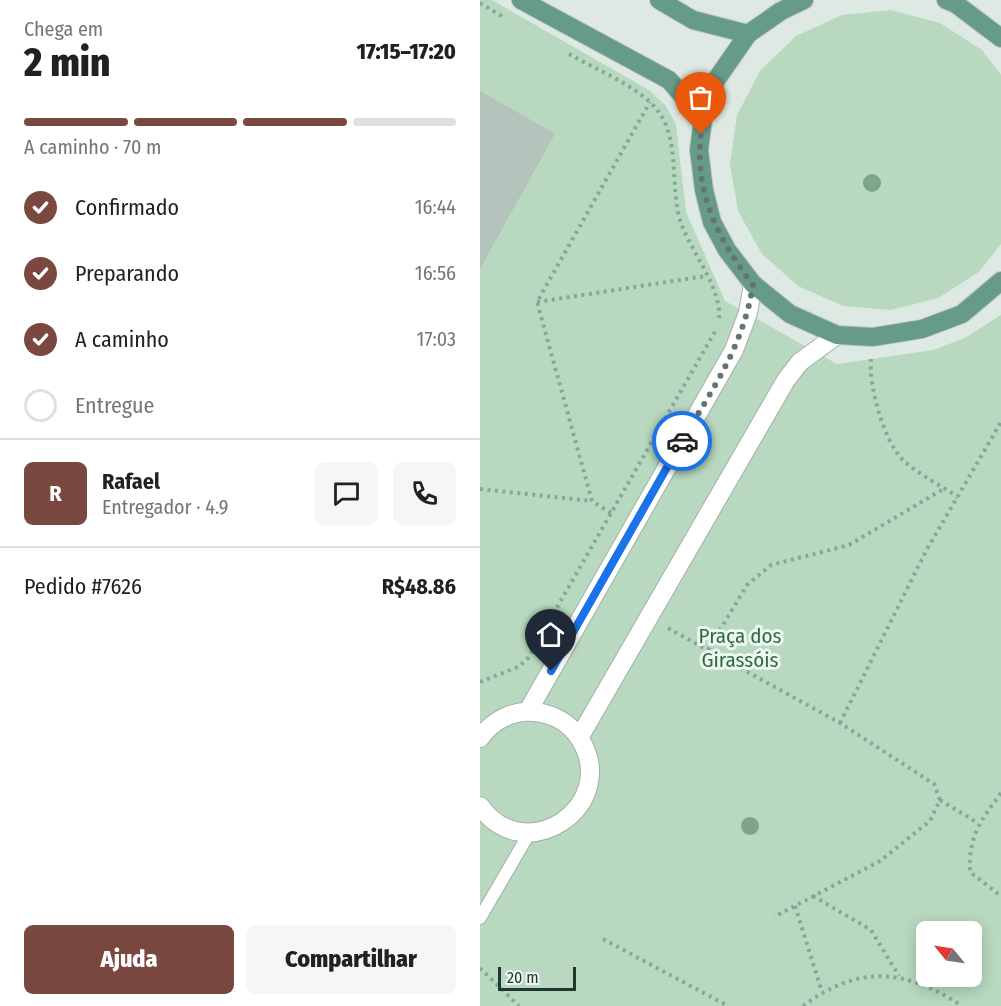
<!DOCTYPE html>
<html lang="pt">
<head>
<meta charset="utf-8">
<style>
  body { margin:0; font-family:"Fira Sans Condensed",sans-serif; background:#f6f6f6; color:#202124; height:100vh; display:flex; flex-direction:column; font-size:22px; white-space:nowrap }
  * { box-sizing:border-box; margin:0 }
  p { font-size:20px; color:#757577 }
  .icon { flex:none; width:33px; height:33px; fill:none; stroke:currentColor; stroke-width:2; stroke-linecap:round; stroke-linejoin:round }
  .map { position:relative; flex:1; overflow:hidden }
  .sheet { display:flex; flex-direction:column; background:#fff; width:480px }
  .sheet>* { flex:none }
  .needle { width:39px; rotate:300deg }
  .fabs { position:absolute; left:436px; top:921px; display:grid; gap:12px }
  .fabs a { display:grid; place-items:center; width:66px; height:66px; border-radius:9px; background:#fff; box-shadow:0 3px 15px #0003; font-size:30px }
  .scale { position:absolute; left:18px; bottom:15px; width:78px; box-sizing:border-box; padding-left:6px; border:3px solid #213730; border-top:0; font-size:16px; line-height:21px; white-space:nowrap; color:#213730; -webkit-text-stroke:4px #eef6f2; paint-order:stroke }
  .pin { position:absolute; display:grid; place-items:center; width:51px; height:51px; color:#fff; margin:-62px -26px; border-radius:50% 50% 50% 0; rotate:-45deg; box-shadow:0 0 6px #0007 }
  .pin .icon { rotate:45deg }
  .courier { position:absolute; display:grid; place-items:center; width:60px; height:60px; margin:-30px; border:4px solid #1a73e8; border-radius:50%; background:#fff; color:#222; box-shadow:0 2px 8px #0007 }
  .summary em { font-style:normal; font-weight:800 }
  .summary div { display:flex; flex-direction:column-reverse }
  .summary { display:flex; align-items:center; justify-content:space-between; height:102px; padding:0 24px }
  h1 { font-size:39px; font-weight:800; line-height:45px }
  .bar { display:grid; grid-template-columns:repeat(4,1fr); gap:9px 6px; align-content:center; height:72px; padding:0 24px }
  .bar i { height:8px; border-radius:4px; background:#e0e0e0 }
  .bar .active { background:#7a483e }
  .bar p { grid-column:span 4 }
  .line { display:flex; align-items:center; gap:15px; padding:0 24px; border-top:2px solid #e0e0e0 }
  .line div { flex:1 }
  .round { display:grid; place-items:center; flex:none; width:63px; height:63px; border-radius:9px; background:#f6f6f6 }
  ol { padding:0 24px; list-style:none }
  li { display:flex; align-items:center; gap:18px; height:66px }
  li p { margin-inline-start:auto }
  li .icon { padding:6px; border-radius:50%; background:#7a483e; color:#fff; stroke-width:4 }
  li:last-child { color:#757577 }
  li i { width:33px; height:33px; border:3px solid #e0e0e0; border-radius:50% }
  .action { display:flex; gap:12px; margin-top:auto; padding:12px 24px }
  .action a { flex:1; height:69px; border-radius:9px; background:#7a483e; color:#fff; font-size:24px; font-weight:800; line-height:69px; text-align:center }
  .action a+a { background:#f6f6f6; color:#202124 }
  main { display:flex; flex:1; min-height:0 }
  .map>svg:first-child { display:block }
  .green { fill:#b8d9bf; fill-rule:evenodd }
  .building { fill:#b4c3bc; stroke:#b2c2ba; stroke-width:1.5 }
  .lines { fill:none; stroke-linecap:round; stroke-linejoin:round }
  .service-casing { stroke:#a2b0aa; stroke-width:14 }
  .minor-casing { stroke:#a2b0aa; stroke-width:20 }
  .primary-casing { stroke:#bcc3c1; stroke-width:20 }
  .path { stroke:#81aa9b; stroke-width:4; stroke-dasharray:3 4.5; stroke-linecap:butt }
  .service { stroke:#fff; stroke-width:12 }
  .minor { stroke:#fff; stroke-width:18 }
  .primary { stroke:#669b8a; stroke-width:18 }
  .tree { fill:#7ea48a }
  .done { stroke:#63756f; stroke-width:6; stroke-dasharray:0 10.8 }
  .route { stroke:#1a73e8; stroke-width:8 }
  .labels { text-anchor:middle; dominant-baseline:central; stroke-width:6; stroke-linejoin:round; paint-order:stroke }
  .park-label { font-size:21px; fill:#2f6b42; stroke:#eef6f2 }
</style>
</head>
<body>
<main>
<section class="sheet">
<div class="summary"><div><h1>2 min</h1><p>Chega em</p></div><em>17:15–17:20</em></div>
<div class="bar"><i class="active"></i><i class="active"></i><i class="active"></i><i></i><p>A caminho · 70 m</p></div>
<ol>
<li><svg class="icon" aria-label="check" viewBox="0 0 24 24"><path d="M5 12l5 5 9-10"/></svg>Confirmado<p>16:44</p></li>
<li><svg class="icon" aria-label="check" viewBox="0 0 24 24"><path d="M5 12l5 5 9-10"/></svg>Preparando<p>16:56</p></li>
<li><svg class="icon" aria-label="check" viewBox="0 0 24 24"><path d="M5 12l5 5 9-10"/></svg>A caminho<p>17:03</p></li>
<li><i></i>Entregue</li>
</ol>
<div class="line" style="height:108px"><b class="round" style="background:#7a483e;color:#fff">R</b><div><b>Rafael</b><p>Entregador · 4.9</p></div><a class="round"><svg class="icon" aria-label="chat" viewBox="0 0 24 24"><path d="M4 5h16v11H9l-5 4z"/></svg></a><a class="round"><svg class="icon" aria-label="phone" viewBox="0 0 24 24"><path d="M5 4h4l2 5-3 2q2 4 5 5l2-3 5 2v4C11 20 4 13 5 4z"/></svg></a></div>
<div class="line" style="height:78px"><div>Pedido #7626</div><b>R$48.86</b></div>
<div class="action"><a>Ajuda</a><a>Compartilhar</a></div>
</section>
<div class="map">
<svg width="521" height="1006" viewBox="0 0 521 1006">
  <rect width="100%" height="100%" fill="#dee9e3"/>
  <!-- green -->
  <path class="green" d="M 0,0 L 12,0 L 169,90 L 186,106 L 196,124 L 206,212 L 245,301 L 357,364 L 453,350 L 485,338 L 521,315 L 521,1006 L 0,1006 ZM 447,932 L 492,932 L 492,976 L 447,976 Z
    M 411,10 L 460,23 L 502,50 L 521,75 L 521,244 L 499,272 L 458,298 L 411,310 L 363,306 L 318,286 L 282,254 L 258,211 L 250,164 L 257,115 L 280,71 L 316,36 L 362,15 Z"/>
  <!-- building -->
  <path class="building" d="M 0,92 L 74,134 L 0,267 Z"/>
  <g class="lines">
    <defs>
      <path id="service" d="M 0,918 L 50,832"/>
      <path id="minor" d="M 48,711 L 254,350 L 268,313 L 273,284
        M 0,738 C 13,720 33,710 55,712 C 73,714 90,723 100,739 C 141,806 45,870 0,806
        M 99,738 L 306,380 L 320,362 L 357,335"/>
      <path id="primary" d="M 41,0 L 189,80 L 223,119
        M 179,0 L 213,20 L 268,34
        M 324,0 L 301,11 L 268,34 L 236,80 L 223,119 L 219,150 L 224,190 L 232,222 L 247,250 L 273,284 L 310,314 L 357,335 L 393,337 L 442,329 L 482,314 L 521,281
        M 466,0 L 476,4 L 521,38"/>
    </defs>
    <!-- service casing -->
    <use href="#service" class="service-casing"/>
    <!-- minor casing -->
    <use href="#minor" class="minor-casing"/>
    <!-- primary casing -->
    <use href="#primary" class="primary-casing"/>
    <!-- path -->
    <path class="path" d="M 0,3 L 25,18
      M 89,54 C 115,69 160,87 178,111 C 201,141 189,188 201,223 C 212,254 242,287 239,321
      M 57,302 L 226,276
      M 391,359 C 388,384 404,442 423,460 C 438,474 460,485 478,497
      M 0,489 L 112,501
      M 131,513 L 112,501 L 57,302 L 170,102
      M 188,628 L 360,723 L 454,784 L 460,800 L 450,821 L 400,861 L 294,917
      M 228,650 L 267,585 L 291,565 L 369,545 L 465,488
      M 0,682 L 40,666 L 48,658 L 237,328
      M 360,723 L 446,551 L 521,422
      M 521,793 C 501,820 488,837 490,872 L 521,896
      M 460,800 L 498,823
      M 333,896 L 391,930 L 419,976
      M 315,906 L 342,992
      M 123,939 L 248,1006
      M 0,968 L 39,1006
      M 323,1006 C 379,964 426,969 482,1006"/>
    <!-- service -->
    <use href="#service" class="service"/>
    <!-- minor -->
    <use href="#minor" class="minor"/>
    <!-- primary -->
    <use href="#primary" class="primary"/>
  </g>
  <!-- trees -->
  <g class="tree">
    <circle cx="392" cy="183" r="9"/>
    <circle cx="270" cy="826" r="9"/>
  </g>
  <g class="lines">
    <!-- done -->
    <path class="done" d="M 202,441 C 233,388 263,347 273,285 C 238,239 214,193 221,134"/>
    <!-- route -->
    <path class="route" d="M 71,671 L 202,441"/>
  </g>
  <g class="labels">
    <!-- park labels -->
    <g class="park-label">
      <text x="260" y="636">Praça dos<tspan x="260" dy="24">Girassóis</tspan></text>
    </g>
  </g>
</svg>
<div class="fabs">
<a><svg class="needle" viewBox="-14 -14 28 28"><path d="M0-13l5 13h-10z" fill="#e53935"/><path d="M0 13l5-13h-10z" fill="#757577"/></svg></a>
</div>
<div class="scale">20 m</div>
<div class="pin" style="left:221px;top:134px;background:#ea580c"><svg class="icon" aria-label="bag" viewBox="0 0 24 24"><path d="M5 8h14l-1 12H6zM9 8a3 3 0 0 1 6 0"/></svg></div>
<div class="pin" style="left:71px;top:671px;background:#1f2937"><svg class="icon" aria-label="home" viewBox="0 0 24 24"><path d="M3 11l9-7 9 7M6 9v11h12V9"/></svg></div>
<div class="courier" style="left:202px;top:441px"><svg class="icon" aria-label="car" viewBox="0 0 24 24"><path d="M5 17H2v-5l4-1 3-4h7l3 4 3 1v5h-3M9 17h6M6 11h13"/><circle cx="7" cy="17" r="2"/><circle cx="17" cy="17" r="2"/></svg></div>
</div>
</main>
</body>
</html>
